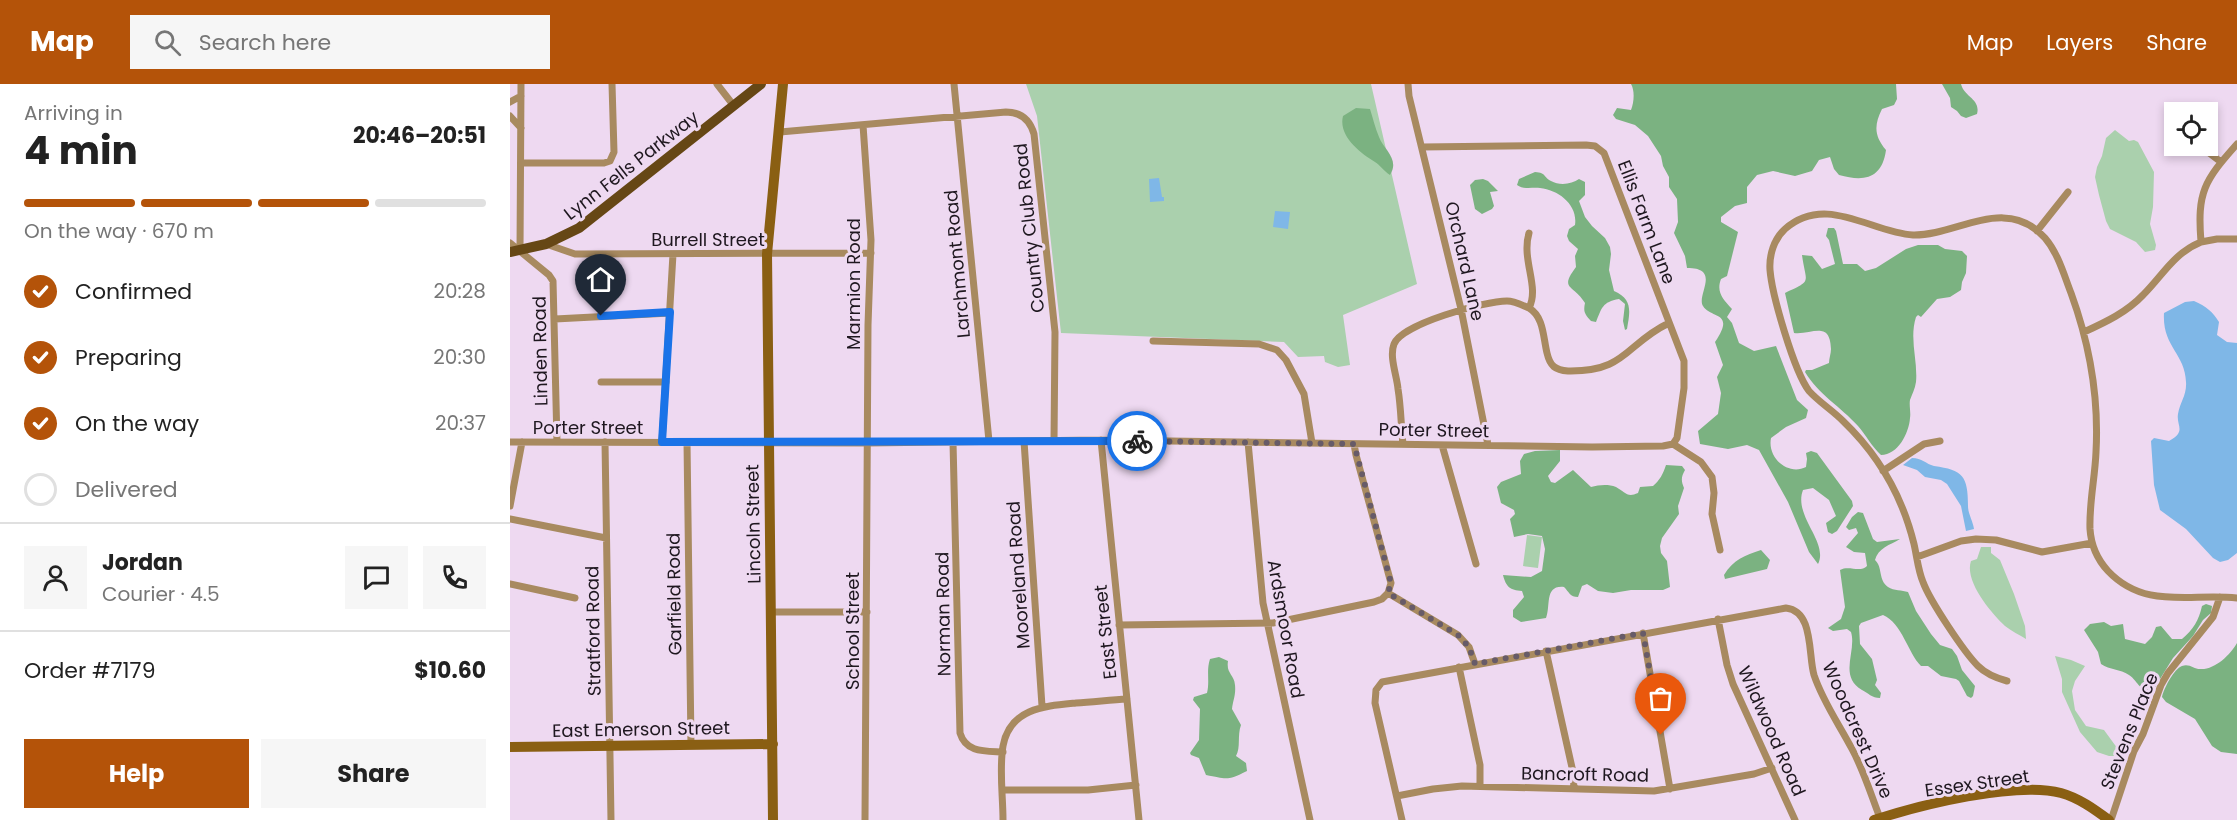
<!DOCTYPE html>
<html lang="en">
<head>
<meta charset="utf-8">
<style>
  body { margin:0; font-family:Poppins,sans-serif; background:#f6f6f6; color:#222; height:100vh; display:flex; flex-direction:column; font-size:22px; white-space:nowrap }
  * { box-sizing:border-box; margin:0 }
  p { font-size:20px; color:#767676 }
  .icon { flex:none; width:33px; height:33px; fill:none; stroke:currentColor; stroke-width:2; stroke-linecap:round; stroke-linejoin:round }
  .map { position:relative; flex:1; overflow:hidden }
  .details { display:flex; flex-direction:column; background:#fff; width:510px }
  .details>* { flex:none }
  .fabs { position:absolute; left:1654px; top:18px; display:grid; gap:12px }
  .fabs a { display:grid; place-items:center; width:54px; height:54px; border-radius:0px; background:#fff; box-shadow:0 3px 9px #0003; font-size:30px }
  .pin { position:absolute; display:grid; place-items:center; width:51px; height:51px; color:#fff; margin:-62px -26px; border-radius:50% 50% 50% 0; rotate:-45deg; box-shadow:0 0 6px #0007 }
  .pin .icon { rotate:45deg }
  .courier { position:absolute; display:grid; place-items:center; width:60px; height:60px; margin:-30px; border:4px solid #1a73e8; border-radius:50%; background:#fff; color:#222; box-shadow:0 2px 8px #0007 }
  .summary em { font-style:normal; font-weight:700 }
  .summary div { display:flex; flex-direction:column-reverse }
  .summary { display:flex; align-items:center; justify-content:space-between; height:102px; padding:0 24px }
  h1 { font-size:39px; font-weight:700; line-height:45px }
  .bar { display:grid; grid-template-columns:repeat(4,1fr); gap:9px 6px; align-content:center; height:72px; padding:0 24px }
  .bar i { height:8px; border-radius:4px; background:#e0e0e0 }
  .bar .active { background:#b45309 }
  .bar p { grid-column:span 4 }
  .line { display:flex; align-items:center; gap:15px; padding:0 24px; border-top:2px solid #e0e0e0 }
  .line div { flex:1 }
  .round { display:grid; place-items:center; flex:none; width:63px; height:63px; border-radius:0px; background:#f6f6f6 }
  ol { padding:0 24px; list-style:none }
  li { display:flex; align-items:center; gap:18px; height:66px }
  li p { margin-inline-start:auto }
  li .icon { padding:6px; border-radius:50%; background:#b45309; color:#fff; stroke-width:4 }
  li:last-child { color:#767676 }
  li i { width:33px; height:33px; border:3px solid #e0e0e0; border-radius:50% }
  .action { display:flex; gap:12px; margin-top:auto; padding:12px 24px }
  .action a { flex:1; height:69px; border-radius:0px; background:#b45309; color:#fff; font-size:24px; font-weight:700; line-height:69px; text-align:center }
  .action a+a { background:#f6f6f6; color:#222 }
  header { display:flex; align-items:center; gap:36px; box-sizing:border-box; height:84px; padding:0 30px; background:#b45309; color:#fff }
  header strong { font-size:28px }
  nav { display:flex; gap:33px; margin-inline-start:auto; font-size:21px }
  .search { width:420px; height:54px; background:#f6f6f6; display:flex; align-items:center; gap:15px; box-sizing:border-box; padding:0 21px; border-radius:0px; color:#767676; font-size:22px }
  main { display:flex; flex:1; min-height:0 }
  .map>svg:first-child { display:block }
  .green { fill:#aad0ad }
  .forest { fill:#7bb281 }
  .water { fill:#7fb7e7 }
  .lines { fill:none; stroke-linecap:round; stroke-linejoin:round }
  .street { stroke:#a88a60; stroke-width:7 }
  .secondary { stroke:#8a5f13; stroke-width:10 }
  .primary { stroke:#664715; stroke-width:10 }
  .done { stroke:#675b68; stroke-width:6; stroke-dasharray:0 10.8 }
  .route { stroke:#1a73e8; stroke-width:8 }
  .labels { text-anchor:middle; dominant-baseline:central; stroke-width:6; stroke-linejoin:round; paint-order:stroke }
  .street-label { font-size:18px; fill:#1e171f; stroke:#eed9f1 }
</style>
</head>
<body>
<header>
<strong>Map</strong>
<div class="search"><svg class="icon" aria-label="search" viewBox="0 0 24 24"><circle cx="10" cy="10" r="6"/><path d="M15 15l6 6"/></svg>Search here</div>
<nav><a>Map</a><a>Layers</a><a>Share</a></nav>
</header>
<main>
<section class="details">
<div class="summary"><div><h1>4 min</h1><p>Arriving in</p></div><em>20:46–20:51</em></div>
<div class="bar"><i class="active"></i><i class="active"></i><i class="active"></i><i></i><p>On the way · 670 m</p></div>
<ol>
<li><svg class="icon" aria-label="check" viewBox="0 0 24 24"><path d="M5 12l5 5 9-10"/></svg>Confirmed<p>20:28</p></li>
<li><svg class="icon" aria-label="check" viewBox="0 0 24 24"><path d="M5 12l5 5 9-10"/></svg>Preparing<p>20:30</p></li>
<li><svg class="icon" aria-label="check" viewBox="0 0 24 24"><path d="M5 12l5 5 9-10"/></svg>On the way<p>20:37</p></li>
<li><i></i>Delivered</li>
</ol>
<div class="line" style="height:108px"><a class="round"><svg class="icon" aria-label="person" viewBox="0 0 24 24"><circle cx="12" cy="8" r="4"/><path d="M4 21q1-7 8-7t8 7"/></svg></a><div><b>Jordan</b><p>Courier · 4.5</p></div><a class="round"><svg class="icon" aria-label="chat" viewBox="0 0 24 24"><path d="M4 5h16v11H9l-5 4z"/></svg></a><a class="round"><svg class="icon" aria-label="phone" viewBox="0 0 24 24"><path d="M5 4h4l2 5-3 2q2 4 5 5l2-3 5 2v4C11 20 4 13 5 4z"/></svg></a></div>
<div class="line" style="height:78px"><div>Order #7179</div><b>$10.60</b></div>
<div class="action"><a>Help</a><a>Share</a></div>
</section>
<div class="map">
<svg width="1727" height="736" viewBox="0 0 1727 736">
  <rect width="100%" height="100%" fill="#eed9f1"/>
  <!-- green -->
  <path class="green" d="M 516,0 L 861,0 L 907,200 L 833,231 L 840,281 L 828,283 L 815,278 L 814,272 L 788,273 L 774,258 L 551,249 L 527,32 Z
    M 1605,46 L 1619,57 L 1624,56 L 1628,58 L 1644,88 L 1643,123 L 1640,140 L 1646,161 L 1645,166 L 1635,168 L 1626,158 L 1600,145 L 1596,137 L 1589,111 L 1585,93 L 1587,83 L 1592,72 L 1596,54 Z
    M 1017,451 L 1032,453 L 1028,484 L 1013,482 Z
    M 1471,463 L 1481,463 L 1481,469 L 1490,476 L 1504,510 L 1515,542 L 1516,555 C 1510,551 1501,547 1495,542 C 1481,529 1454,497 1461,477 L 1467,475 Z
    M 1545,572 L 1561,576 L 1575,582 L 1565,597 L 1562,607 L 1565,626 L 1576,642 L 1594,646 L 1613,672 L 1599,672 L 1587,668 L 1570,648 L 1552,608 L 1552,595 Z"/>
  <!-- forest -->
  <path class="forest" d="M 1121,0 L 1386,0 L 1387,15 L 1384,21 L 1372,25 C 1364,41 1364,52 1376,66 C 1372,95 1354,98 1329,91 L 1324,85 L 1320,73 L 1309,76 L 1302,87 L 1285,92 L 1263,87 L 1247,91 L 1237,103 L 1237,119 L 1225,122 L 1211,133 L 1211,138 L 1228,148 L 1217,192 L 1211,195 C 1206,208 1213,215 1222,225 L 1217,233 L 1222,239 L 1229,259 L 1244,267 L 1266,262 L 1287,316 L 1298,326 L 1296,334 L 1276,343 L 1261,354 C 1257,374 1278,392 1296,383 L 1297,375 L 1296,369 L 1301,367 L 1307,369 L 1342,417 L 1343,422 L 1327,447 L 1322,450 L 1318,448 L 1316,439 L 1326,432 L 1319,416 L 1303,404 L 1293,406 C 1283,432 1319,458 1308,480 L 1299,468 L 1278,418 L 1249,366 L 1237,361 L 1218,365 L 1190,360 L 1188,347 L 1208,330 L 1211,309 L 1207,293 L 1213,281 L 1205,258 C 1226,227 1201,235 1193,222 C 1186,211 1212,184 1177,184 L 1175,172 L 1164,149 L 1168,138 L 1167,115 L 1159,103 L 1159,93 L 1153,82 L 1151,72 L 1138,52 L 1125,41 L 1106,35 L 1103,31 L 1107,24 L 1121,26 C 1124,18 1125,7 1121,0 Z
    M 1432,0 L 1451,0 C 1454,13 1471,15 1467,30 L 1456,34 L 1451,32 L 1447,27 L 1441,23 L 1440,14 Z
    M 846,24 L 860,25 C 863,34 865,44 869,53 C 874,66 890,75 880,91 C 874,87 870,81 865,78 C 850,69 828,52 833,32 Z
    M 1025,88 C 1037,89 1033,93 1041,97 C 1050,102 1062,100 1069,95 L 1075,98 L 1075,111 L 1069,117 L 1075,133 L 1082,142 L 1095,154 L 1100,163 L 1101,170 L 1099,186 L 1104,207 C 1123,215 1120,228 1117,245 L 1115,246 L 1113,237 L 1115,220 L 1109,215 C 1092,218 1092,224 1086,238 L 1081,237 C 1075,230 1073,228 1075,219 C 1063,200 1049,206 1066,183 L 1065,172 L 1068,165 L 1059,157 L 1057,152 L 1059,145 L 1065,141 C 1068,121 1049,106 1030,104 C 1022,103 1014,106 1007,101 L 1009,95 Z
    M 973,95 L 978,97 L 988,107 L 980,108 L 984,122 L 982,125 L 972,130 L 965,125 L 960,101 L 965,96 Z
    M 1318,144 L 1324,144 L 1326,147 L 1333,180 L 1347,180 L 1355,187 L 1366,184 L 1396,165 L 1408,161 L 1428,161 L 1435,165 L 1452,167 L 1457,172 L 1456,189 L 1452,198 L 1451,206 L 1440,213 L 1427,215 L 1411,233 L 1408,231 L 1406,233 C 1399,255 1408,277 1406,298 C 1405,305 1402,310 1400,316 C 1399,321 1401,329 1400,334 C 1399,349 1388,371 1371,371 C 1362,363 1356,351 1348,342 C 1331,323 1308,310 1295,288 L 1296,286 L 1302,286 L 1319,279 C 1319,274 1321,270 1321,265 C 1320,236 1302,251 1284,249 L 1275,209 C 1303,196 1296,200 1292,171 L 1302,172 L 1312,185 L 1325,180 L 1319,156 L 1316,152 Z
    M 1050,366 L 1050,377 L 1038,392 L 1041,398 L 1045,399 L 1063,386 L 1081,403 C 1089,401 1098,400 1106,403 C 1115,408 1117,414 1128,409 L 1130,403 L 1143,402 C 1150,396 1153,390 1156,381 L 1172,382 L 1175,386 C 1171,393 1171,397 1174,404 L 1168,422 L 1169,430 L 1152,454 L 1150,462 L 1151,469 L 1157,477 L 1160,503 L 1153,506 L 1121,506 L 1103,509 L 1088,507 L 1077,500 L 1072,502 L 1068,513 C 1060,513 1059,508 1054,503 C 1034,501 1041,522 1036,534 L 1011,538 L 1003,533 L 1003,526 L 1014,513 L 1012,507 C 1000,506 996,503 993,491 L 1021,493 L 1032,487 L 1035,465 L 1032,452 L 1018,450 L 1004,453 L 1000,435 L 1005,430 L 1004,426 L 991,419 L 987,403 L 991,398 L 1011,390 L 1010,377 L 1014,370 L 1025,367 Z
    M 1348,428 L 1353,429 L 1363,455 L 1367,458 L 1390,455 C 1380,461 1368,464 1365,476 C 1373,483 1368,496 1378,503 C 1384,507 1392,506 1398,508 L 1406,527 L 1421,550 L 1430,561 L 1442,565 L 1447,572 L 1452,586 L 1465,602 L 1463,612 L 1461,614 L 1457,612 L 1449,597 L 1446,595 L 1431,592 L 1418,582 L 1411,582 C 1398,569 1392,539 1373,531 L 1351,539 L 1349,542 L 1350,560 L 1362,575 L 1367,596 L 1365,601 L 1371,609 L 1370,614 C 1362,614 1358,609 1352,606 C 1328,592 1347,567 1341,548 L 1337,545 L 1323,547 L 1318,544 L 1331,535 L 1335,523 L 1330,486 C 1339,481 1350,489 1357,482 L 1355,469 L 1344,468 L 1336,463 L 1348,449 L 1346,444 L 1339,446 L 1336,443 L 1342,433 Z
    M 1251,466 L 1260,476 L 1257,485 L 1215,495 L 1214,491 C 1223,476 1235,471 1251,466 Z
    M 1696,520 L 1702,522 L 1701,529 L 1693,536 L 1683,552 L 1663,574 L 1642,608 C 1627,605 1629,598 1619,591 C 1610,585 1600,586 1591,580 L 1588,568 L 1574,546 L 1580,540 L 1594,538 L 1601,542 L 1613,540 L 1615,555 L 1635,560 L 1642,553 L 1646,543 L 1651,542 L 1662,555 L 1672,555 C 1683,546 1689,536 1692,522 Z
    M 1727,559 L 1727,670 L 1711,668 L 1702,662 L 1685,635 L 1656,618 L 1652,613 C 1654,604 1664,585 1672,582 C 1679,579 1684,585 1690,585 C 1705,586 1720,571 1727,559 Z
    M 709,573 L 718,577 C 716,590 724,590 725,601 C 726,611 723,616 722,625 L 731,641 C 727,652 731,663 726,672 L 736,679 L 737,687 C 717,697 717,695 696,691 L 689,674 L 681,671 L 680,669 L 689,656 L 690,625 L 683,616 L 684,613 L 697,609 C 700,597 696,587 700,575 Z"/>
  <!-- water -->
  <path class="water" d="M 649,94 L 652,113 L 654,113 L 654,117 L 640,118 L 639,95 Z
    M 765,127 L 780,128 L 778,145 L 763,143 Z
    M 1684,217 C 1696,222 1703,228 1709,238 L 1707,251 L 1717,258 L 1727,259 L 1727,469 L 1718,476 L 1710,478 L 1703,474 L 1676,445 L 1650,426 L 1644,401 L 1641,357 L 1644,354 L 1659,357 C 1677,347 1666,342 1668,330 C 1670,318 1677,311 1676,298 C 1675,269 1652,263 1654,229 L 1675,218 Z
    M 1402,374 C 1412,374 1416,380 1424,382 C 1453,386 1458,392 1458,422 C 1458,430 1463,437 1464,445 L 1456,447 L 1451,422 L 1437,400 L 1431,396 L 1415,393 L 1407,386 L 1393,381 Z"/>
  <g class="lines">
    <!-- street -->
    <path class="street" d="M 207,0 L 224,22
      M 444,0 L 479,357
      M 898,0 L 899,12 L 951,225 L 978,361
      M 0,18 L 11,12
      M 0,32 L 11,44
      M 353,41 L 361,156 L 358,241 L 355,736
      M 270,48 L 496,28 C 511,28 520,36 524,50 L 545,248 L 544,357
      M 1727,60 C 1694,97 1687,108 1691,158 L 1707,155 L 1727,155
      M 1690,62 L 1711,78
      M 912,63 L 1076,61 L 1085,62 L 1094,69 L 1174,277 L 1174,304 L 1167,354 L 1163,360
      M 11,79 L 94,79 L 100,77 L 104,68 L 102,0
      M 1527,147 L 1558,108
      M 1019,149 C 1011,176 1030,203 1019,224 C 1034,233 1033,253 1037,269 C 1040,282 1045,286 1058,287 C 1117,288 1115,260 1159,239
      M 0,159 L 39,191 L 43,197 L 47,358
      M 36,160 L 65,170 L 361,169
      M 10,167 L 11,0
      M 45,235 L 160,229
      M 1574,248 C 1596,238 1617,228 1633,211 C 1653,191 1664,169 1691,158
      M 643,257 L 749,260 L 767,266 L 776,276 L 794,310 L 802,359
      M 91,298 L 156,298
      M 591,356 L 629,736
      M 514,357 L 532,622
      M 0,358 L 358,359 L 591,356 L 1082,363 L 1153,362 L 1163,360
      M 95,358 L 101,736
      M 152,358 L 163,170
      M 177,358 L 181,661
      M 443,358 L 450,649 C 456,669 475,667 493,668
      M 738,358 L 753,519 L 800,736
      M 844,360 L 846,371 L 881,499 L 878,509 L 948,551 L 959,563 L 965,580
      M 893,360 C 891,342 891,323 888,305 C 887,292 879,273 884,260 C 891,240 975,217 997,217 C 1004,217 1012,221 1019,224
      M 1163,360 L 1191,378 L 1202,393 L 1204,409 L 1202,430 L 1210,466
      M 932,361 L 966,480
      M 1373,387 L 1414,360 L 1430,357
      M 0,422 L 12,358
      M 0,435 L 96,454
      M 1407,473 L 1451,457 L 1466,455 L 1486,456 L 1532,468 L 1582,459
      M 0,500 L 65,514
      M 261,528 L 357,528
      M 1208,535 L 1217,581 L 1223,600 L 1285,736
      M 609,541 L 763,539 L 864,518 L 872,515 L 878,509
      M 1133,549 L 1160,705
      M 1036,567 L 1063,688 L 1064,705
      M 949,583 L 970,681 L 970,702
      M 1497,597 C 1486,594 1476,590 1468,582 C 1454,568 1420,517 1413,498 C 1408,486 1407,473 1404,460 C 1401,448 1397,435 1392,423 C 1379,391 1358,361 1333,337 C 1322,326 1309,318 1299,307 C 1284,287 1262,211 1260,186 C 1259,171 1264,155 1275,145 C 1316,109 1362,149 1403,151 C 1447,152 1496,110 1535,154 C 1548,169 1554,191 1561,209 C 1580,261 1589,313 1586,368 C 1585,394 1579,419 1580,445 C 1581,461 1587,475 1598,487 C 1635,526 1680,509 1727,514
      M 493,706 L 578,706 L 626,701
      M 887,712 L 923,705 L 952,702 L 1144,707 L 1244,690 L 1262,684
      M 493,736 C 493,712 489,685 493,662 C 500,624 535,622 566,619 C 583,618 600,616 617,615
      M 892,736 L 865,619 L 866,606 L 872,598 L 1276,524 C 1304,527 1298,571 1304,591 C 1313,618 1329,640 1342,665 C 1354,687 1361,711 1370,734
      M 1601,736 L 1624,667 L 1633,650 L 1651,601 L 1658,589 L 1703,533 L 1710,513"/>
    <!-- secondary -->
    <path class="secondary" d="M 0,663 L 263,660
      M 263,736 L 257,170 L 273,0
      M 1364,736 C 1410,721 1505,697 1551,709 C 1569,714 1584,725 1599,736"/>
    <!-- primary -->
    <path class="primary" d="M 0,168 L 36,160 L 69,144 L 251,0"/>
  </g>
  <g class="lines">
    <!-- done -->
    <path class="done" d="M 627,357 L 844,360 L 881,499 L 878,509 L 948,551 L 959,563 L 965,580 L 1133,549 L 1151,651"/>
    <!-- route -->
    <path class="route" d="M 91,232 L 160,228 L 152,358 L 627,357"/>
  </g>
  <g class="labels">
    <!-- street labels -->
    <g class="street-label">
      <text transform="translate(121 81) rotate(-38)">Lynn Fells Parkway</text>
      <text transform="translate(1137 138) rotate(69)">Ellis Farm Lane</text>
      <text transform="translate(519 144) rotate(-96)">Country Club Road</text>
      <text x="198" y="155">Burrell Street</text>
      <text transform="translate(955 177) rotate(77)">Orchard Lane</text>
      <text transform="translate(447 180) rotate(-95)">Larchmont Road</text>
      <text transform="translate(343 200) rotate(-90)">Marmion Road</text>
      <text transform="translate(30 267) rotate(-91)">Linden Road</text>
      <text x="78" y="343">Porter Street</text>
      <text transform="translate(924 346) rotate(1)">Porter Street</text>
      <text transform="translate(243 440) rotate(-91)">Lincoln Street</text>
      <text transform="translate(508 491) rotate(-94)">Mooreland Road</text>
      <text transform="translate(164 510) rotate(-91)">Garfield Road</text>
      <text transform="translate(433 530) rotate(-91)">Norman Road</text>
      <text transform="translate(776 545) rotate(80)">Ardsmoor Road</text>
      <text transform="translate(83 547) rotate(-91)">Stratford Road</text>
      <text transform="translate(342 547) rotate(-90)">School Street</text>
      <text transform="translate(595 548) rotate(-96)">East Street</text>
      <text transform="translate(131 645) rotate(-1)">East Emerson Street</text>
      <text transform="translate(1348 646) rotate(66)">Woodcrest Drive</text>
      <text transform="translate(1262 647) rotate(66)">Wildwood Road</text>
      <text transform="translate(1619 647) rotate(-68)">Stevens Place</text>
      <text transform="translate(1075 690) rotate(1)">Bancroft Road</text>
      <text transform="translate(1467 699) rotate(-8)">Essex Street</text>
    </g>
  </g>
</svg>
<div class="fabs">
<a><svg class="icon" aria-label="locate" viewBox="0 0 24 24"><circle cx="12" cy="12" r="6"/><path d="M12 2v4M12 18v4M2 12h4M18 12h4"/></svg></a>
</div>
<div class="pin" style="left:1151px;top:651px;background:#ea580c"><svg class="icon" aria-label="bag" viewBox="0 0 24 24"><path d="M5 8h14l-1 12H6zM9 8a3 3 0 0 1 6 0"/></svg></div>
<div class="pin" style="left:91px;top:232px;background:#1f2937"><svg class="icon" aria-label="home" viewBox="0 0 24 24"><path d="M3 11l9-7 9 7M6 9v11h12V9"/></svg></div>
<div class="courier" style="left:627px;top:357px"><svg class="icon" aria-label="bike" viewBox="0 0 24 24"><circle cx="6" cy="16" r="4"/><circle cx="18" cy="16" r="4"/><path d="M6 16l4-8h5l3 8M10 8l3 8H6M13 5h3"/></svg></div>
</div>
</main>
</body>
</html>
